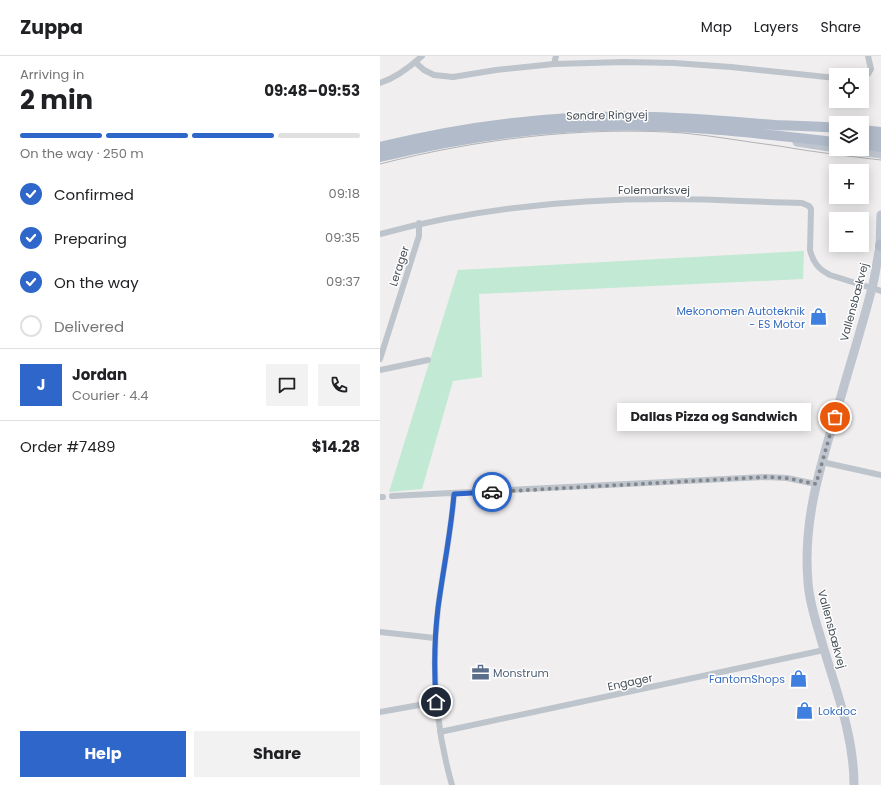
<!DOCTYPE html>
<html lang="en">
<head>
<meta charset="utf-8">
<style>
  body { margin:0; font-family:Poppins,sans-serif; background:#f2f2f2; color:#202124; height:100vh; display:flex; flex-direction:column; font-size:15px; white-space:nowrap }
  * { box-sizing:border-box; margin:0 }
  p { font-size:13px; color:#757577 }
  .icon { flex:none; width:22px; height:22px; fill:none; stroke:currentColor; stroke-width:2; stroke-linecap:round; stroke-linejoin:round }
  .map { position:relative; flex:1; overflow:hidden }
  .details { display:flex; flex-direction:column; background:#fff; width:380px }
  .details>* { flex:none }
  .controls { position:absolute; left:449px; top:12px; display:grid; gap:8px }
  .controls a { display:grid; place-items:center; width:40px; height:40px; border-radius:0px; background:#fff; box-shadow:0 2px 10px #0003; font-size:20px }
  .pin { position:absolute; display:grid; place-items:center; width:34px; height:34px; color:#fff; margin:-17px; border:2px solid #fff; border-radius:50%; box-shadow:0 1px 4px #0007 }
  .courier { position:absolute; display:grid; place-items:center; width:40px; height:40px; margin:-20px; border:3px solid #2f66c9; border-radius:50%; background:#fff; color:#222; box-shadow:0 1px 5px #0007 }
  .bubble { position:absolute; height:28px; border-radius:0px; background:#fff; box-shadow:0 2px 10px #0003; font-size:13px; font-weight:700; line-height:28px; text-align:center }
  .overview em { font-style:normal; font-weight:700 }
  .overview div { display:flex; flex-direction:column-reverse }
  .overview { display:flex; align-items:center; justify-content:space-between; height:68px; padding:0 20px }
  h1 { font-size:26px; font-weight:700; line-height:30px }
  .bar { display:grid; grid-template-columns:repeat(4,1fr); gap:6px 4px; align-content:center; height:48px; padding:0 20px }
  .bar i { height:5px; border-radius:3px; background:#e0e0e0 }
  .bar .on { background:#2f66c9 }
  .bar p { grid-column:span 4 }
  .line { display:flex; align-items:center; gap:10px; padding:0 20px; border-top:1px solid #e0e0e0 }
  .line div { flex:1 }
  .round { display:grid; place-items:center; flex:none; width:42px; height:42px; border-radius:0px; background:#f2f2f2 }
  ol { padding:0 20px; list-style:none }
  li { display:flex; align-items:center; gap:12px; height:44px }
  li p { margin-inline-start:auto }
  li .icon { padding:4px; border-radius:50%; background:#2f66c9; color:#fff; stroke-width:4 }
  li:last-child { color:#757577 }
  li i { width:22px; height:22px; border:2px solid #e0e0e0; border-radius:50% }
  .action { display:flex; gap:8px; margin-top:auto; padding:8px 20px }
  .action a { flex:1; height:46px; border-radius:0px; background:#2f66c9; color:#fff; font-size:16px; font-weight:700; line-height:46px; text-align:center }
  .action a+a { background:#f2f2f2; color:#202124 }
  header { display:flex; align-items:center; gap:24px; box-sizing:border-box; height:56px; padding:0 20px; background:#fff; border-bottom:1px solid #e0e0e0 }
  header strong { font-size:19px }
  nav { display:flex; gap:22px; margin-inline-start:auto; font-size:14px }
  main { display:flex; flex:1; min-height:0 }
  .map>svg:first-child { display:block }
  .green { fill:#c1e9d3 }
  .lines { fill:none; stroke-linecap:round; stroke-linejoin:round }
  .street { stroke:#bec4cb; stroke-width:6 }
  .secondary { stroke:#bec5cf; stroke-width:9 }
  .primary { stroke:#b1bbc9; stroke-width:10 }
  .tram { stroke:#b1b3b7; stroke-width:1 }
  .done { stroke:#83878d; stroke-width:4; stroke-dasharray:0 7.2 }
  .route { stroke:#2f66c9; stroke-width:5 }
  .labels { text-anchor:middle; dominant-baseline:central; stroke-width:3; stroke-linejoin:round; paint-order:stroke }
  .street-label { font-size:11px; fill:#485059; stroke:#fff }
  .shop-label { font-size:11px; fill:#366cbe; stroke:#fff; text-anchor:end }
  .service-label { font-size:11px; fill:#4e5e75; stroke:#fff; text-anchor:start }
</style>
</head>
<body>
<header>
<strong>Zuppa</strong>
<nav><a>Map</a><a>Layers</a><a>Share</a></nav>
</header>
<main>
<section class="details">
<div class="overview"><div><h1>2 min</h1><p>Arriving in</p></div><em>09:48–09:53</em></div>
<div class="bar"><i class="on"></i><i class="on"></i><i class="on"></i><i></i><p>On the way · 250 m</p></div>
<ol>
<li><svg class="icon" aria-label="check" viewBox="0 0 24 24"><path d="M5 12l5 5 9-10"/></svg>Confirmed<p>09:18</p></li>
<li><svg class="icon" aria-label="check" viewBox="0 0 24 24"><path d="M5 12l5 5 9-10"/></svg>Preparing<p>09:35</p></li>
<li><svg class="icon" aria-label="check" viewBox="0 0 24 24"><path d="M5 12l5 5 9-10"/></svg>On the way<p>09:37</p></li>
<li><i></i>Delivered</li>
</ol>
<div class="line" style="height:72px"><b class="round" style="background:#2f66c9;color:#fff">J</b><div><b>Jordan</b><p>Courier · 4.4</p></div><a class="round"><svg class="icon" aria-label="chat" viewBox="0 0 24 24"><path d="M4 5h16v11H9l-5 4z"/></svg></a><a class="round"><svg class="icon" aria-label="phone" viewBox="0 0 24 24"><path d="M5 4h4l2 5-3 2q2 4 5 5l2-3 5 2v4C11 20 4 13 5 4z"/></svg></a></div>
<div class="line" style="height:52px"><div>Order #7489</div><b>$14.28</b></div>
<div class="action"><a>Help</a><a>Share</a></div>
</section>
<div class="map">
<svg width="501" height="729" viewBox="0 0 501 729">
  <rect width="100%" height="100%" fill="#f0eeee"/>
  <!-- green -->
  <path class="green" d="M 424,195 L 423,223 L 99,238 L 102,321 L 73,325 L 42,433 L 9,436 L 78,214 Z"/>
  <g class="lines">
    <!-- street -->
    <path class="street" d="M 35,6 L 44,14 L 54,19 L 73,21 L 116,14 L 174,8 L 244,6 L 294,7 L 351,11 L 456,22
      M 174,8 L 176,0
      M 482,20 L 488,18 L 491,13 L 488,0
      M 0,27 C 15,22 30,11 42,0
      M 0,178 C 94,152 191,143 288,143 C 333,143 377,146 422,147 L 429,150 L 431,153 L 430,194 C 433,206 438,213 450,219 L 501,235
      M 0,303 L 39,180 L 39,167
      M 0,314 L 48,304
      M 442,406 L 501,419
      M 12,440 L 386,421 L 407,422 L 436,428
      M 0,441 L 3,441
      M 0,576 L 55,582
      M 0,656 L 56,646
      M 60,676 L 444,594
      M 72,729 C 55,670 51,613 58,552 C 63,514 71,476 74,438"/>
    <!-- secondary -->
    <path class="secondary" d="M 417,86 L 456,92
      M 464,93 L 501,98
      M 500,190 L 501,159
      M 474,729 C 474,676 453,627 439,576 C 434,560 429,543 428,526 C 422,459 444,400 462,337 C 472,302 483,267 492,232 C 496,217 497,202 501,187"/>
    <!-- primary -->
    <path class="primary" d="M 482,74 L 501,76
      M 482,81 L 501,83
      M 482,88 L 501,91
      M 0,91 C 89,69 182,58 274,61 C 314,62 355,66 395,69 C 415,70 436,70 456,72
      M 0,101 C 102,76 210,64 315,72 C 362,75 409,81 456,86
      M 500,190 L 501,188"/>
    <!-- tram -->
    <path class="tram" d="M 0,108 C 97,83 203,70 303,77 C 335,80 367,86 399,90 C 433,96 467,100 501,104"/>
  </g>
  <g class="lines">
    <!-- done -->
    <path class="done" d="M 112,436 L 386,421 L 406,422 L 436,428 L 455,361"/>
    <!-- route -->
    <path class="route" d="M 56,646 C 54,615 54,584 58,552 C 63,514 71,476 74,438 L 112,436"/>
  </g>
  <!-- icons -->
  <defs>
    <symbol id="shop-bare" viewBox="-9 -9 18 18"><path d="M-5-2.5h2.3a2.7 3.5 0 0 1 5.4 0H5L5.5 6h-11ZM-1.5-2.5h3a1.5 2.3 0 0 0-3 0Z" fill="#3f7fe0" stroke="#fff" stroke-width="2.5" paint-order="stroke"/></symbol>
    <symbol id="office-bare" viewBox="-9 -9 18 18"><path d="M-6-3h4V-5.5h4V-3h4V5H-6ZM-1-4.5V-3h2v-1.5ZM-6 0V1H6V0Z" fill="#5c6f8a" stroke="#fff" stroke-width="2.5" paint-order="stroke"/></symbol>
  </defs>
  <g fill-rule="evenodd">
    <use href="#shop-bare" x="426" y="248" width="25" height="25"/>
    <use href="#office-bare" x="88" y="604" width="25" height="25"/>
    <use href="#shop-bare" x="406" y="610" width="25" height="25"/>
    <use href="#shop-bare" x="412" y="642" width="25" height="25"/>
  </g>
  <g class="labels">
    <!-- street labels -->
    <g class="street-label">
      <text transform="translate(227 59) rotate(-1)">Søndre Ringvej</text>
      <text x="274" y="134">Folemarksvej</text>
      <text transform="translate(19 210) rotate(-72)">Lerager</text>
      <text transform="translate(474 246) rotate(-75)">Vallensbækvej</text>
      <text transform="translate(452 573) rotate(75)">Vallensbækvej</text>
      <text transform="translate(250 626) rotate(-12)">Engager</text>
    </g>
    <!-- shop labels -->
    <g class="shop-label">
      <text x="425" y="255">Mekonomen Autoteknik<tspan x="425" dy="13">- ES Motor</tspan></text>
      <text x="405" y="623">FantomShops</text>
      <text x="438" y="655" text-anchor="start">Lokdoc</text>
    </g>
    <!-- service labels -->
    <g class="service-label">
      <text x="113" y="617">Monstrum</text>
    </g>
  </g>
</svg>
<div class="controls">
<a><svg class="icon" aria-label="locate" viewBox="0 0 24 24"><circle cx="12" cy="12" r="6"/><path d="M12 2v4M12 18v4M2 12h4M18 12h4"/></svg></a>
<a><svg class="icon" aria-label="layers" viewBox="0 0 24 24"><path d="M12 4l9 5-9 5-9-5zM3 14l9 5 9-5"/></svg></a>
<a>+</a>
<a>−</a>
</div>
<div class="pin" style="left:455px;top:361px;background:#ea580c"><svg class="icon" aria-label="bag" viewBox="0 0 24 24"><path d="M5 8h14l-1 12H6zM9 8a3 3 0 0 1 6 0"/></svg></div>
<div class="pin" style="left:56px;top:646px;background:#1f2937"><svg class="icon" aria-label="home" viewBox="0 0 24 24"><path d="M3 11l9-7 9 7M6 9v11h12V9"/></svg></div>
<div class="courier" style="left:112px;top:436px"><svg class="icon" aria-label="car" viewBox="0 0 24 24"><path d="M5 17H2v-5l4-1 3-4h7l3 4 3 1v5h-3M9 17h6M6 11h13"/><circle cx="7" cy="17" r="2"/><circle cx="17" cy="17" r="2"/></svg></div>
<div class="bubble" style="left:237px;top:347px;width:194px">Dallas Pizza og Sandwich</div>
</div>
</main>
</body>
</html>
